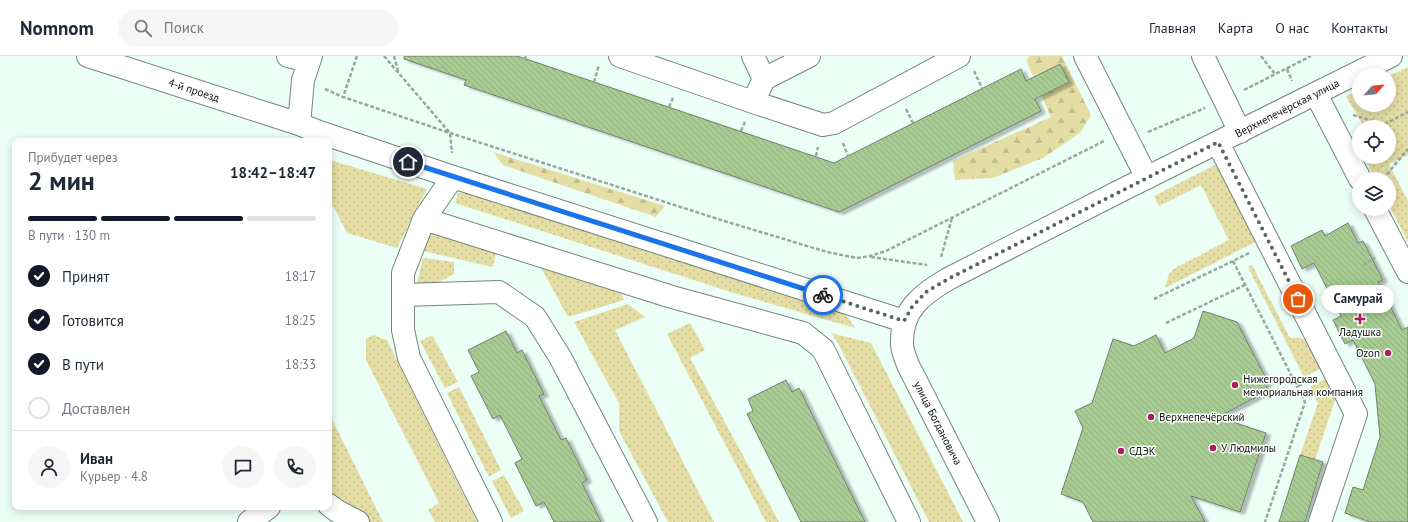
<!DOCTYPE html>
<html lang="ru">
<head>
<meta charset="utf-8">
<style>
  body { margin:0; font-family:"PT Sans",sans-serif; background:#f6f6f7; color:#1f2937; height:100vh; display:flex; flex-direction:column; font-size:15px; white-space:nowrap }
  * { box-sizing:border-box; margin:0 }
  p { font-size:13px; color:#747a83 }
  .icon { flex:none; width:22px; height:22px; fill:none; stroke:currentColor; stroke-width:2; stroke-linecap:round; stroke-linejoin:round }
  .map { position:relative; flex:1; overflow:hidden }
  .sheet { position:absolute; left:12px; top:82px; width:320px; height:372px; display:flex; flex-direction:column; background:#fff; border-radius:8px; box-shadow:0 2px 10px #0003 }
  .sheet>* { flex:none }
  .needle { width:26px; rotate:63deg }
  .tools { position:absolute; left:1352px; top:12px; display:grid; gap:8px }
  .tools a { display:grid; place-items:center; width:44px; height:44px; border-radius:50%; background:#fff; box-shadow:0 2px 10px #0003; font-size:20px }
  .pin { position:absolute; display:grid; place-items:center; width:34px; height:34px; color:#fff; margin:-17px; border:2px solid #fff; border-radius:50%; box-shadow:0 1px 4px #0007 }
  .courier { position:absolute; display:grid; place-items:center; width:40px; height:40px; margin:-20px; border:3px solid #1a73e8; border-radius:50%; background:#fff; color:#222; box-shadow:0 1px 5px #0007 }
  .bubble { position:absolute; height:28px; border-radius:14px; background:#fff; box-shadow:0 2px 10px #0003; font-size:13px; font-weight:600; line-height:28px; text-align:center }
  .head em { font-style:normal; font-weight:600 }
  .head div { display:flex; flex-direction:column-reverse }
  .head { display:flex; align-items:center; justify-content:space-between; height:68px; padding:0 16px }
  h1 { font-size:26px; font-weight:600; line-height:30px }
  .bar { display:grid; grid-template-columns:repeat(4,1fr); gap:6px 4px; align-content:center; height:48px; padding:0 16px }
  .bar i { height:5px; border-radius:3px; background:#e0e1e3 }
  .bar .selected { background:#111827 }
  .bar p { grid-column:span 4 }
  .line { display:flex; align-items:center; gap:10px; padding:0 16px; border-top:1px solid #e0e1e3 }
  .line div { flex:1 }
  .round { display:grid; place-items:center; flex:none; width:42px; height:42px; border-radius:21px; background:#f6f6f7 }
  ol { padding:0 16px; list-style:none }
  li { display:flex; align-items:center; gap:12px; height:44px }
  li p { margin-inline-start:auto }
  li .icon { padding:4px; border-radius:50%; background:#111827; color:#fff; stroke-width:4 }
  li:last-child { color:#747a83 }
  li i { width:22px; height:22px; border:2px solid #e0e1e3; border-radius:50% }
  header { display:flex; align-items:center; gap:24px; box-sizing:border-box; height:56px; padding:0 20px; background:#fff; border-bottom:1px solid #e0e1e3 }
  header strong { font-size:19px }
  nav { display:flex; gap:22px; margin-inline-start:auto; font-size:14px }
  .search { width:280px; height:36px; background:#f6f6f7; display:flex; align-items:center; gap:10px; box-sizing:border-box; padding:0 14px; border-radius:22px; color:#747a83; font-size:15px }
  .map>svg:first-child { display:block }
  .grass { fill:url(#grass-dots) }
  .forest { fill:url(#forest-firs) }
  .building { fill:url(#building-back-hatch); stroke:#757e70; filter:url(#shadow) }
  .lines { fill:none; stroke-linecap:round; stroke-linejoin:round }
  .minor-casing { stroke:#74857e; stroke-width:24 }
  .path { stroke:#99a7a0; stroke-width:2.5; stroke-dasharray:4 2; stroke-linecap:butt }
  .minor { stroke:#fff; stroke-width:22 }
  .done { stroke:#59645f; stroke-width:4; stroke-dasharray:0 7.2 }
  .route { stroke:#1a73e8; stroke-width:5 }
  .poi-dot { fill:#ae1f59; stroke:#fff; stroke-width:1.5 }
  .labels { text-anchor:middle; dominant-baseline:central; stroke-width:3; stroke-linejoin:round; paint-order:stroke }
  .street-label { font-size:11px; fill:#0a100e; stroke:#fff }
  .poi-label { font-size:11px; fill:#0a100e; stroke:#fff; text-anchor:start }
</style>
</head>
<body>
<header>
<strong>Nomnom</strong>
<div class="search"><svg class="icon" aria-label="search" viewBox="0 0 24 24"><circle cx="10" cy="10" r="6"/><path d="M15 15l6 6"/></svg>Поиск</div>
<nav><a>Главная</a><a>Карта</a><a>О нас</a><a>Контакты</a></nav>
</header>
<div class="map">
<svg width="1408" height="466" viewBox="0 0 1408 466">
  <defs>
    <pattern id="grass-dots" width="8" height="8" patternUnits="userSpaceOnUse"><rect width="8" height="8" fill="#e4dda4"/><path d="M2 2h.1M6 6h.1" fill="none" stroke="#c2bd8c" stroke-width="1.8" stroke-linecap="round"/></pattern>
    <pattern id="forest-firs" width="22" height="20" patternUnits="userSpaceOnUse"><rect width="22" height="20" fill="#e4dda4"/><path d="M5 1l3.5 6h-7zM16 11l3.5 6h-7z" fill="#c2bd8c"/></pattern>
    <pattern id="building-back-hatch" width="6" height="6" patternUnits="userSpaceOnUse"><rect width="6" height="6" fill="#a7cc92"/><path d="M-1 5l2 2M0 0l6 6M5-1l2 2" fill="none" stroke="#8eae7d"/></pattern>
    <filter id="shadow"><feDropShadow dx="4.5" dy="2.5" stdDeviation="1" flood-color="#0004"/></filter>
  </defs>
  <rect width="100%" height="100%" fill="#ecfff6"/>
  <!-- grass -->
  <path class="grass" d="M 1408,11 L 1408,99 L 1389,108 L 1408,145 L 1408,186 L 1389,149 L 1389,123 L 1375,123 L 1364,101 L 1389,101 L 1389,71 L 1364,71 L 1346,40 L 1359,34 L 1359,49 L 1389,49 L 1389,20 Z
    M 333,105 L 427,133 L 397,192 L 347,177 L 329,142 L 329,106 Z
    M 1217,108 L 1259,184 L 1165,232 L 1169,218 L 1175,212 L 1229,184 L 1201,129 L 1159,150 L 1154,140 Z
    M 469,135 L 840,250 L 855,272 L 737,238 L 455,147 L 458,137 Z
    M 438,174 L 497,192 L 493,211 L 423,195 L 427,181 Z
    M 423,202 L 454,206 L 454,218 L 423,234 L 417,228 Z
    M 1252,209 L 1290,282 C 1312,280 1315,294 1324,311 L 1304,321 L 1248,211 Z
    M 540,210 L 620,235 L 624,244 L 568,261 Z
    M 628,248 L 645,261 L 615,274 L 714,466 L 668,466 L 619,375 L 619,347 L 574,266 Z
    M 690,267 L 705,294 L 690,302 L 779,466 L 766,466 L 667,278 Z
    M 831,277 L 871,287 L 963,466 L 929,466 L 838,287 Z
    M 373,279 L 387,284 L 477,466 L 435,466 L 428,454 L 439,447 L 366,304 L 366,283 Z
    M 432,279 L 458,326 L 445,332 L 420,285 Z
    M 1329,321 L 1337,338 L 1315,404 L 1300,399 L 1318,347 L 1310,331 Z
    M 459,331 L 501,414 L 489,421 L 447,337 Z
    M 329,357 L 383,466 L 358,466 L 329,449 Z
    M 504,419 L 524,455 L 511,462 L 492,425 Z"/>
  <!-- forest -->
  <path class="forest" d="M 1030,0 L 1062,0 L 1091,59 L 1080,77 L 1043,102 L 993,122 L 955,124 L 953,105 L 1051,61 L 1026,4 Z
    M 493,96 L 665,150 L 656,161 L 503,109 Z"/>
  <!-- building -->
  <path class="building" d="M 404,0 L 517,0 L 834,107 L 1021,13 L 1026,25 L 1060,8 L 1069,26 L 1035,43 L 1041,55 L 839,156 L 464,29 L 466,24 L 404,3 Z
    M 1348,167 L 1358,187 L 1363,185 L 1383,224 L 1378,226 L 1402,274 L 1408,271 L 1408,466 L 1370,466 L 1345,457 L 1353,431 L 1363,434 L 1380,381 L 1375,328 L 1353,284 L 1345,288 L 1333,264 L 1341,260 L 1314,207 L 1302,213 L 1291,190 L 1322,174 L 1325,180 Z
    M 1203,255 L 1237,266 L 1268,326 L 1265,328 L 1268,335 L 1218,361 L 1266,377 L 1240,456 L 1191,440 L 1205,466 L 1093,466 L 1083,446 L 1061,438 L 1083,372 L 1075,355 L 1092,347 L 1113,283 L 1134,290 L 1156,279 L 1165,297 L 1194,282 Z
    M 506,275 L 517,297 L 522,294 L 544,338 L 539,340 L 561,384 L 566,382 L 587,424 L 582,427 L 601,466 L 554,466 L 544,446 L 536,450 L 515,407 L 522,403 L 500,359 L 493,363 L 471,320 L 479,316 L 468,294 Z
    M 786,324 L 792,336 L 799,332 L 865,466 L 801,466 L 747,358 L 753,355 L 748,343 Z
    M 1300,399 L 1323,406 L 1305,466 L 1279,466 Z"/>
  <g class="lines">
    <defs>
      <path id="minor" d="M 88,0 L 268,58 L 299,68 L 319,76 L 453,121 L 904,265
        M 288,0 L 309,5
        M 620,0 L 753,46 L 823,69 L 834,67 L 959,0
        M 1085,0 L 1147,122
        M 1203,0 L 1240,76
        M 764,23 L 809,0
        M 1316,38 L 1360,123
        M 753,46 L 764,23 L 753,0
        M 299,68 L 303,24 L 311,0
        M 1218,87 L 1356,358 L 1320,466
        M 1375,153 L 1408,216
        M 424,163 L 453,121
        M 403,239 L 499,236 L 535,261 L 560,301 L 646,466
        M 329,449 L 337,455 L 358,466
        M 249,466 L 269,451
        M 491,466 L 409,302 L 403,274 L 403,217 L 424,163 L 672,241 L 803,277 L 823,293 L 909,466
        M 988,466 L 908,309 C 906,303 902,295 902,288 C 901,254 921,239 948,223 L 1124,133 L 1391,0"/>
    </defs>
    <!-- minor casing -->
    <use href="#minor" class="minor-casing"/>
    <!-- path -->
    <path class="path" d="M 357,0 L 343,41 L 450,77 L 721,164 L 827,196 L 857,202 L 870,200 L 886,195 L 1104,85
      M 384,0 L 450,77 L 452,97
      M 394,0 L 398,15
      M 1261,0 L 1275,18
      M 525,3 L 526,0
      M 1287,13 L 1292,25
      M 974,15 L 982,32
      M 594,26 L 599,9
      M 325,33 L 343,41
      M 1244,34 L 1311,0
      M 669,51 L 673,42
      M 906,53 L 913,67
      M 1353,59 L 1383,68
      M 1379,71 L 1408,56
      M 741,75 L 745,66
      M 1148,76 L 1205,52
      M 843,87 L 848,100
      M 816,100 L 818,91
      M 1383,123 L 1408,93
      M 1249,197 L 1233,205 L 1305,346 L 1265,466
      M 871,201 L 927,209
      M 941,201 L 952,162
      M 1363,209 L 1375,202
      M 1154,243 L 1233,205
      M 1166,267 L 1245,229
      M 1298,330 L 1313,323"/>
    <!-- minor -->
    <use href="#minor" class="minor"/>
  </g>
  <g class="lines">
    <!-- done -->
    <path class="done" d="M 823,239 L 904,265 L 912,251 L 926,236 L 948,223 L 1218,86 L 1298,243"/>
    <!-- route -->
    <path class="route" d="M 408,106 L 823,239"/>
  </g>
  <!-- markers -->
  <g class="poi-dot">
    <path d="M1358 257h4v4h4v4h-4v4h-4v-4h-4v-4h4z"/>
    <circle cx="1388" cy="297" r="4"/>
    <circle cx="1235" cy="329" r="4"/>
    <circle cx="1151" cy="361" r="4"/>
    <circle cx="1213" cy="392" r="4"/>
    <circle cx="1121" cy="395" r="4"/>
  </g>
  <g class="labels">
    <!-- street labels -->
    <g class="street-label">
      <text transform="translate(194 34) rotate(18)">4-й проезд</text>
      <text transform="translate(1287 52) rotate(-27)">Верхнепечёрская улица</text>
      <text transform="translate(938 367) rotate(63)">улица Богдановича</text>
    </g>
    <!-- poi labels -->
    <g class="poi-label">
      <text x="1360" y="276" text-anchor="middle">Ладушка</text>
      <text x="1380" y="297" text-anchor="end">Ozon</text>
      <text x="1243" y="323">Нижегородская<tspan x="1243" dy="13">мемориальная компания</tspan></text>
      <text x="1159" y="361">Верхнепечёрский</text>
      <text x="1221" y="392">У Людмилы</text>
      <text x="1129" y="395">СДЭК</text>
    </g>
  </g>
</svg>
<div class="tools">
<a><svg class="needle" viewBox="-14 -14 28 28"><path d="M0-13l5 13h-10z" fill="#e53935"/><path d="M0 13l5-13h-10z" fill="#747a83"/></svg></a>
<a><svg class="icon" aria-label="locate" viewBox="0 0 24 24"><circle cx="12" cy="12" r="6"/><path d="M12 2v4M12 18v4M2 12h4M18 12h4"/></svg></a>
<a><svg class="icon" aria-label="layers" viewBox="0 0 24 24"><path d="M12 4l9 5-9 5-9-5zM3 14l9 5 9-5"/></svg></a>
</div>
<div class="pin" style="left:1298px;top:243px;background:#ea580c"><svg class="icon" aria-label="bag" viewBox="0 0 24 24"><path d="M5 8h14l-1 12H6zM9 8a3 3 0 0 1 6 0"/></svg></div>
<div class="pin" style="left:408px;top:106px;background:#1f2937"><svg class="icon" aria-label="home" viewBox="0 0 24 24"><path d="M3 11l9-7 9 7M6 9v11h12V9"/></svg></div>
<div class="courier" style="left:823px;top:239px"><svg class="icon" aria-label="bike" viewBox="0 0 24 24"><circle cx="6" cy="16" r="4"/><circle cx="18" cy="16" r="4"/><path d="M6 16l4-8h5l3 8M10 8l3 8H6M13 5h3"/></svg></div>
<div class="bubble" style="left:1322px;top:229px;width:72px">Самурай</div>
<section class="sheet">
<div class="head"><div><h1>2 мин</h1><p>Прибудет через</p></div><em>18:42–18:47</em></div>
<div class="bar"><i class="selected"></i><i class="selected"></i><i class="selected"></i><i></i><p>В пути · 130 m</p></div>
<ol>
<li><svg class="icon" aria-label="check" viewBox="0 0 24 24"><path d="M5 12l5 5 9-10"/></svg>Принят<p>18:17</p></li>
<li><svg class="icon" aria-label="check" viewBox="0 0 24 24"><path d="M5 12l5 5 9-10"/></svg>Готовится<p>18:25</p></li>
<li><svg class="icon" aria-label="check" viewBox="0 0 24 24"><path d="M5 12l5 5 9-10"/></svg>В пути<p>18:33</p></li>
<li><i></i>Доставлен</li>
</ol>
<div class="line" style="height:72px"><a class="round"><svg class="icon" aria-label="person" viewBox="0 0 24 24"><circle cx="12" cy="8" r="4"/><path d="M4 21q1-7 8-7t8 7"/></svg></a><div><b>Иван</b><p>Курьер · 4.8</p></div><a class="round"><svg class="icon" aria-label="chat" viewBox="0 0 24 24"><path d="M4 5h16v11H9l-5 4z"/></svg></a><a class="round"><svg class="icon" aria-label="phone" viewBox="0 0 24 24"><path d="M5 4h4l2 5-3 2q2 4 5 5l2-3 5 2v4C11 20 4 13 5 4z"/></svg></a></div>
</section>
</div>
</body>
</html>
